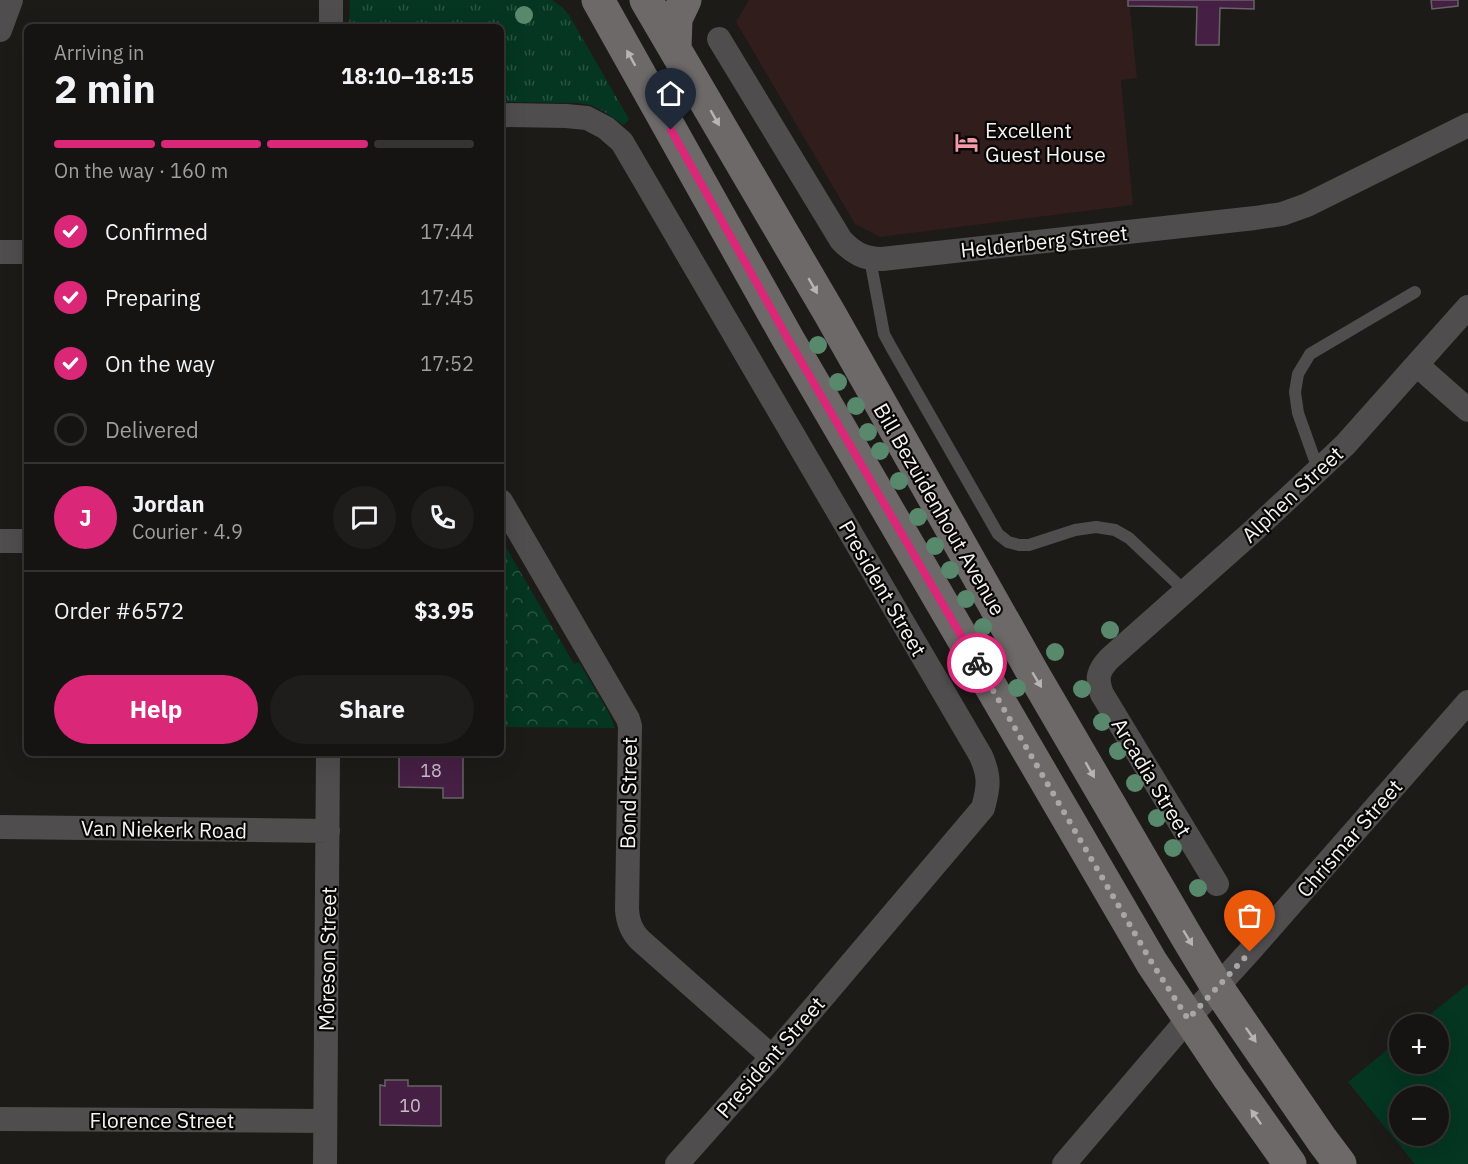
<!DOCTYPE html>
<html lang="en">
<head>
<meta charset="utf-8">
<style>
  body { margin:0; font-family:"IBM Plex Sans",sans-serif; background:#1f1d1b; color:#f1f3f6; height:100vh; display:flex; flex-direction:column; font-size:22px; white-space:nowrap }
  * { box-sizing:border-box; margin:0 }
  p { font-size:20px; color:#9e9e9f }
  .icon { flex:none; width:33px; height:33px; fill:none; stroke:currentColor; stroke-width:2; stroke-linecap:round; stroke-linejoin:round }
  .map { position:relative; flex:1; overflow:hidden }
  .side { position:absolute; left:24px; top:24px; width:480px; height:732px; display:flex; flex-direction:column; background:#161412; border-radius:9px; box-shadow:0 6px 24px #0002,0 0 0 2px #353332 }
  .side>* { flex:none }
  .buttons { position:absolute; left:1389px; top:1014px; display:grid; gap:12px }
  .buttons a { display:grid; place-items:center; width:60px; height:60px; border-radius:50%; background:#161412; box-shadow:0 6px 24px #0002,0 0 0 2px #353332; font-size:30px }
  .pin { position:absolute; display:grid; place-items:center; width:51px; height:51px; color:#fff; margin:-62px -26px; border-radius:50% 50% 50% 0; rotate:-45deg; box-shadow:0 0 6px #0007 }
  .pin .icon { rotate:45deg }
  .courier { position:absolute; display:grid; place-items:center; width:60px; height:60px; margin:-30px; border:4px solid #db2777; border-radius:50%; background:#fff; color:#222; box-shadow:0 2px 8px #0007 }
  .summary em { font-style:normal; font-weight:700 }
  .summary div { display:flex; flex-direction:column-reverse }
  .summary { display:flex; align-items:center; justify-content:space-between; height:102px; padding:0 30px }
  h1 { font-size:39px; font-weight:700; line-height:45px }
  .bar { display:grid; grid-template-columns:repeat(4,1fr); gap:9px 6px; align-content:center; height:72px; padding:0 30px }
  .bar i { height:8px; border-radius:4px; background:#353332 }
  .bar .current { background:#db2777 }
  .bar p { grid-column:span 4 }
  .line { display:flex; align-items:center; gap:15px; padding:0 30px; border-top:2px solid #353332 }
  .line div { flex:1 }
  .round { display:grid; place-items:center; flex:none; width:63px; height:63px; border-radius:32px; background:#1f1d1b }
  ol { padding:0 30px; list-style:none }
  li { display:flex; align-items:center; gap:18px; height:66px }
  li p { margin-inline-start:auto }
  li .icon { padding:6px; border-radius:50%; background:#db2777; color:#fff; stroke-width:4 }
  li:last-child { color:#9e9e9f }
  li i { width:33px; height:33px; border:3px solid #353332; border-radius:50% }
  .button { display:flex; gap:12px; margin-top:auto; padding:12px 30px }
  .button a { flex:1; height:69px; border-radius:36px; background:#db2777; color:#fff; font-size:24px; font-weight:700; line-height:69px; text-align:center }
  .button a+a { background:#1f1d1b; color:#f1f3f6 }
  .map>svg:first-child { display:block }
  .commercial { fill:#301d1c }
  .grass { fill:url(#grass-tufts) }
  .park { fill:url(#park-crowns) }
  .garden { fill:#043621; fill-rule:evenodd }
  .building { fill:#461f44; stroke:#676366; stroke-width:1.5 }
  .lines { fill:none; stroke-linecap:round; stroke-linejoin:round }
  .service { stroke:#4f4d4d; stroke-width:12 }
  .minor { stroke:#4f4d4d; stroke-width:24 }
  .secondary { stroke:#6d6969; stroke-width:33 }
  .tree { fill:#58896d }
  .oneway { fill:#b7b5b4 }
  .done { stroke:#a9a7a5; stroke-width:6; stroke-dasharray:0 10.8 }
  .route { stroke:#db2777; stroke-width:8 }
  .labels { text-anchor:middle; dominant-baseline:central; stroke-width:4.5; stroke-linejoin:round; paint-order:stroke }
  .number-label { font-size:18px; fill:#c8bec6 }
  .poi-label { font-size:21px; fill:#f4f3f1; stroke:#070605; text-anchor:start }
  .street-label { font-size:21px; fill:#f4f3f1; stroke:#070605 }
</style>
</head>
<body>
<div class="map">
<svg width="1468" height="1164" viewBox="0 0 1468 1164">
  <defs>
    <pattern id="grass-tufts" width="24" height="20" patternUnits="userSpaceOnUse" patternTransform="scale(1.5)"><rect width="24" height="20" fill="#043621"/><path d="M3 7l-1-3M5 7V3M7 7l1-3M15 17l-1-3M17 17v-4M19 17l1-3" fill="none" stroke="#295442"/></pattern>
    <pattern id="park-crowns" width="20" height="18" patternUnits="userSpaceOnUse" patternTransform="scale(1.5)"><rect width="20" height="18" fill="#043621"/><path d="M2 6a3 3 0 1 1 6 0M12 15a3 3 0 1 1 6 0" fill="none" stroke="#295442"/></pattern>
  </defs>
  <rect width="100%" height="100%" fill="#1d1b18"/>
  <!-- commercial -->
  <path class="commercial" d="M 749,0 L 1129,0 L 1137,78 L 1121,80 L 1133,205 L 880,237 L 855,224 L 736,22 Z"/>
  <!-- grass -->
  <path class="grass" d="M 350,0 L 552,0 L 562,7 L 569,15 L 629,119 L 624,125 L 603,111 L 591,105 L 578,103 L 501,102 L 501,27 L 349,27 Z"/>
  <!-- park -->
  <path class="park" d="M 501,539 L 574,664 L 579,662 L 610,715 L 615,728 L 501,727 Z"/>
  <!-- garden -->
  <path class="garden" d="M 1468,984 L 1468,1164 L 1415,1164 L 1348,1082 L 1399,1040 L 1400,1064 L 1438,1064 L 1438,1024 L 1418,1024 ZM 1400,1096 L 1438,1096 L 1438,1136 L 1400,1136 Z"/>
  <!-- building -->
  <path class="building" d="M 1128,0 L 1254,0 L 1254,9 L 1220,8 L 1219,45 L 1196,45 L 1197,7 L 1128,6 Z
    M 1431,0 L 1458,0 L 1458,6 L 1432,9 Z
    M 399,753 L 463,753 L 463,798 L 443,798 L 443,788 L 399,787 Z
    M 385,1080 L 408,1080 L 408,1086 L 441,1086 L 441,1126 L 380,1125 L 380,1085 L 385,1086 Z"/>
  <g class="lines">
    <!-- service -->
    <path class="service" d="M 870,259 L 884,334 L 891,347 L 998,534 L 1008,542 L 1019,545 L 1029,545 L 1075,530 L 1096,527 L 1115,530 L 1129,538 L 1185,591
      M 1318,469 L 1298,413 L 1295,392 L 1298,374 L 1310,354 L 1415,292"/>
    <!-- minor -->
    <path class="minor" d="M 331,0 L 331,27
      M 0,30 L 11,0
      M 719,39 L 841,240 C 853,253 864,259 882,259 L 1255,218 L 1282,214 L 1307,205 L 1468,125
      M 501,115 L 566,116 L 587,118 L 606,128 L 622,142 L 981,756 C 990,777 989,786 983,808 L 772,1057 L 677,1164
      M 0,252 L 27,252
      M 1417,365 L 1468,410
      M 501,501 L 628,719 L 630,726 L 627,910 C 628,922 631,931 640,940 L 772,1057
      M 0,541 L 27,541
      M 0,827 L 328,831
      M 1217,884 L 1102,694 C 1096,678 1098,671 1109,659 L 1252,532 L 1345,445 L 1468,307
      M 0,1119 L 325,1121
      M 325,1164 L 328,753
      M 1064,1164 L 1188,1019 L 1249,952 L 1468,702"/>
    <!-- secondary -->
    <path class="secondary" d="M 598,0 L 788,339 L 1152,963 L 1229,1078 L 1290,1164
      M 646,0 L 830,314 L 1034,675 L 1188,939 L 1217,987 L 1322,1140 L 1340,1164
      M 675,49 L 676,19 L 685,0"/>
  </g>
  <!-- trees -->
  <g class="tree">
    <circle cx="524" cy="15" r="9"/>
    <circle cx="818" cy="345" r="9"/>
    <circle cx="838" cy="382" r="9"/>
    <circle cx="856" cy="406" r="9"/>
    <circle cx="868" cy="432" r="9"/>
    <circle cx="880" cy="451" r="9"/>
    <circle cx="899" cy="481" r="9"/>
    <circle cx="918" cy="517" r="9"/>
    <circle cx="935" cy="546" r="9"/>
    <circle cx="950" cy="570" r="9"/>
    <circle cx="966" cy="599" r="9"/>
    <circle cx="983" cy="627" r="9"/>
    <circle cx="1110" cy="630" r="9"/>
    <circle cx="1055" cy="652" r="9"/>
    <circle cx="1017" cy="688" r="9"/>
    <circle cx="1082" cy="689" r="9"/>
    <circle cx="1102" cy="722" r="9"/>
    <circle cx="1118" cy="751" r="9"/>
    <circle cx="1135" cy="783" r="9"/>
    <circle cx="1157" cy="818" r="9"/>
    <circle cx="1173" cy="848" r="9"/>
    <circle cx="1198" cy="888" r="9"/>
  </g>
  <!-- one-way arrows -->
  <defs><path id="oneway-solid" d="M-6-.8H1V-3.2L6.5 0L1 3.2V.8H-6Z" transform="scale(1.5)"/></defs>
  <g class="oneway">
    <use href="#oneway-solid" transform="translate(631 58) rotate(-119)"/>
    <use href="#oneway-solid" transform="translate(715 118) rotate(60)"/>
    <use href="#oneway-solid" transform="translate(813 286) rotate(60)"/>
    <use href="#oneway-solid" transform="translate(1037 680) rotate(59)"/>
    <use href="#oneway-solid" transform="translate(1090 770) rotate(60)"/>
    <use href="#oneway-solid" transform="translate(1188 938) rotate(59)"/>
    <use href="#oneway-solid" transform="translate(1251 1035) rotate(55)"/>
    <use href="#oneway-solid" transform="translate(1256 1117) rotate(-125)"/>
  </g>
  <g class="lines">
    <!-- done -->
    <path class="done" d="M 977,663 L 1152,963 L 1188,1019 L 1250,952"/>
    <!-- route -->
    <path class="route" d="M 671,130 L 788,339 L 977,663"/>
  </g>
  <!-- icons -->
  <defs>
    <symbol id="hotel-bare" viewBox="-9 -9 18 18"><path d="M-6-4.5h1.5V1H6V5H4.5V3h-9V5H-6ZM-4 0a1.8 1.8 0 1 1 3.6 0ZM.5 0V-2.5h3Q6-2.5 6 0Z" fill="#f49aa7" stroke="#070605" stroke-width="2.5" paint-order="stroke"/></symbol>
  </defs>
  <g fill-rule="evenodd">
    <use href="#hotel-bare" x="950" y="126" width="33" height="33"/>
  </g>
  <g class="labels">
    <!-- number labels -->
    <g class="number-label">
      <text x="431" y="770">18</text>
      <text x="410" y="1105">10</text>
    </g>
    <!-- poi labels -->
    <g class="poi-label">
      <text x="985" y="130">Excellent<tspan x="985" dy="24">Guest House</tspan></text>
    </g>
    <!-- street labels -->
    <g class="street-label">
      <text transform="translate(1044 241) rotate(-6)">Helderberg Street</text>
      <text transform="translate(1292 494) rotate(-43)">Alphen Street</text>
      <text transform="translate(940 509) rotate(60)">Bill Bezuidenhout Avenue</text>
      <text transform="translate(883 588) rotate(60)">President Street</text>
      <text transform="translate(1152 777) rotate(59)">Arcadia Street</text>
      <text transform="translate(628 793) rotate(-89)">Bond Street</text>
      <text transform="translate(164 829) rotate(1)">Van Niekerk Road</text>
      <text transform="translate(1349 838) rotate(-49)">Chrismar Street</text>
      <text transform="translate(327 959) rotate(-89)">Môreson Street</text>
      <text transform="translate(770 1057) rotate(-49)">President Street</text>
      <text x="162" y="1120">Florence Street</text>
    </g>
  </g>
</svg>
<div class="buttons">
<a>+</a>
<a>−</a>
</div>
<div class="pin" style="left:1250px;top:952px;background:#ea580c"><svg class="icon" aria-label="bag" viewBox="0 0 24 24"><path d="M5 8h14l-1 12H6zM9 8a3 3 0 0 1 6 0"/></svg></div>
<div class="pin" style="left:671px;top:130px;background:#1f2937"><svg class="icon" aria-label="home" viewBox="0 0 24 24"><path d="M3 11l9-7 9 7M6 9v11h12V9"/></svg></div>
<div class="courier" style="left:977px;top:663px"><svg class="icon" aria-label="bike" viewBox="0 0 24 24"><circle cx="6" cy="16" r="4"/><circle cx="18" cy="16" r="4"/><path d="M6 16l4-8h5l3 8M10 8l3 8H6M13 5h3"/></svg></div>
<section class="side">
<div class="summary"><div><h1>2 min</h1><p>Arriving in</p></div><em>18:10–18:15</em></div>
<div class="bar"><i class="current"></i><i class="current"></i><i class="current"></i><i></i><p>On the way · 160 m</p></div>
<ol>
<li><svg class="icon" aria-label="check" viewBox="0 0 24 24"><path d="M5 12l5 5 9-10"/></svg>Confirmed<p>17:44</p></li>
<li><svg class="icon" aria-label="check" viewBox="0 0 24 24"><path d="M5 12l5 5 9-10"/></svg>Preparing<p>17:45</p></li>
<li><svg class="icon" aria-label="check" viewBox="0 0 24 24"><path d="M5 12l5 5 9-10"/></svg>On the way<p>17:52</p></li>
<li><i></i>Delivered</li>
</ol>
<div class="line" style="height:108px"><b class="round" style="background:#db2777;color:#fff">J</b><div><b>Jordan</b><p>Courier · 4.9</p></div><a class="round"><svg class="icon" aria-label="chat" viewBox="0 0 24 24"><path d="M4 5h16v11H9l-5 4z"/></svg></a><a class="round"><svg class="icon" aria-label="phone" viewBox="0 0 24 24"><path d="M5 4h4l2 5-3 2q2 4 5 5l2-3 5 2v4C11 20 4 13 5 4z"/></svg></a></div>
<div class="line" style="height:78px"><div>Order #6572</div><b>$3.95</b></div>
<div class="button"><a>Help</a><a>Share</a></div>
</section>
</div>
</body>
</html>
